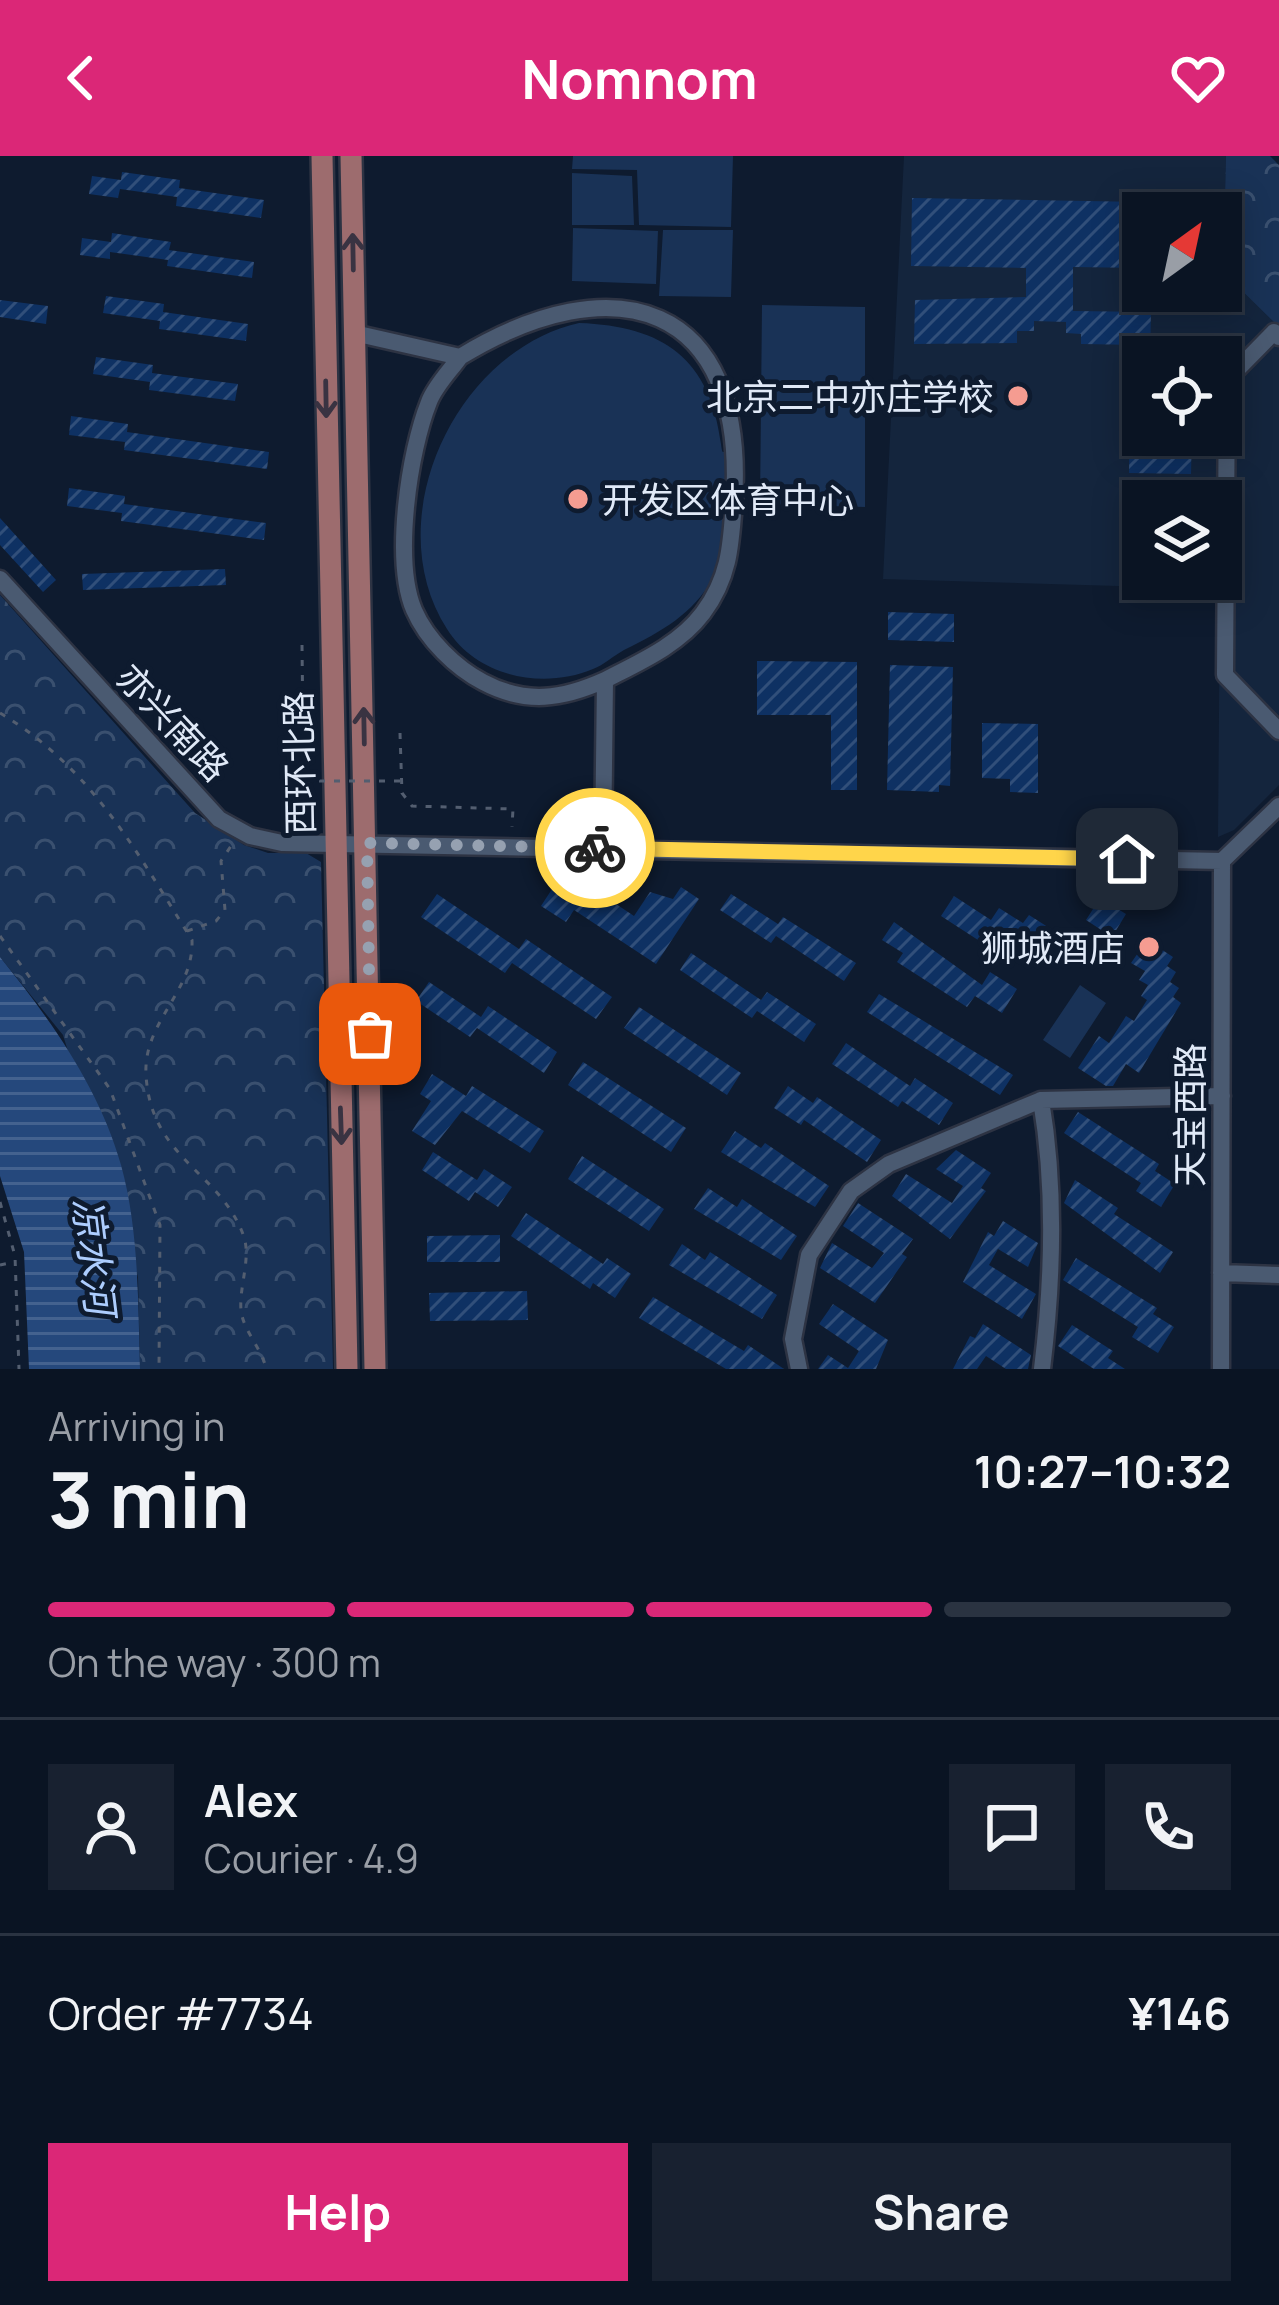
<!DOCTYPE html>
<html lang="en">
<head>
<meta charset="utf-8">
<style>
  body { margin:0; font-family:Manrope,"Noto Sans SC",sans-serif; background:#182130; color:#f1f3f6; height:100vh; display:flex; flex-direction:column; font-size:45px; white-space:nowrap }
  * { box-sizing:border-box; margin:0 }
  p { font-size:39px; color:#999ea6 }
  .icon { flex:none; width:66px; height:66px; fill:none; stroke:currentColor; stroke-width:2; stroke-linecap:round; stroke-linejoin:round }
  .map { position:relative; height:1213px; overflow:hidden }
  .sheet { display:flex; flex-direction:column; background:#0a1423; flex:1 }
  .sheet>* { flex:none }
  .needle { width:78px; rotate:33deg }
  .tools { position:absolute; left:1122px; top:36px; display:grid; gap:24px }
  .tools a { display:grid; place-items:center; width:120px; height:120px; border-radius:0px; background:#0a1423; box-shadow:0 6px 30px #0003,0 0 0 3px #2a3341; font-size:60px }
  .pin { position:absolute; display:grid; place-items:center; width:102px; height:102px; color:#fff; margin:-51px; border-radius:24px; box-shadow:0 6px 18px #0006 }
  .courier { position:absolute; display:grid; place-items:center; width:120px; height:120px; margin:-60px; border:9px solid #ffd54a; border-radius:50%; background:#fff; color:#222; box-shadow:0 3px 15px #0007 }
  .headline em { font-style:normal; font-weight:700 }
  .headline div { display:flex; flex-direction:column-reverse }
  .headline { display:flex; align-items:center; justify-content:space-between; height:204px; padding:0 48px }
  h1 { font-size:78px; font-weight:700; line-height:90px }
  .bar { display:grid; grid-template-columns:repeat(4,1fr); gap:18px 12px; align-content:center; height:144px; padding:0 48px }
  .bar i { height:15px; border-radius:9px; background:#2a3341 }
  .bar .selected { background:#db2777 }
  .bar p { grid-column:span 4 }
  .line { display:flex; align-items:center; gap:30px; padding:0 48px; border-top:3px solid #2a3341 }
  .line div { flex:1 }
  .round { display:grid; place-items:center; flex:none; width:126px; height:126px; border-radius:0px; background:#182130 }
  .button { display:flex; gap:24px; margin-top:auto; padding:24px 48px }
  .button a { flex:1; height:138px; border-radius:0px; background:#db2777; color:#fff; font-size:48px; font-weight:700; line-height:138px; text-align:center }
  .button a+a { background:#182130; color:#f1f3f6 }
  header { display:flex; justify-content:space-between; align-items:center; height:156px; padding:0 48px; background:#db2777; color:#fff; font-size:54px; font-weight:700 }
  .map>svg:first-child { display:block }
  .built { fill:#14253d; fill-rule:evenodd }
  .park { fill:url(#park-crowns) }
  .garden { fill:#193256 }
  .water { fill:url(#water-rules) }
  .building { fill:url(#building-hatch) }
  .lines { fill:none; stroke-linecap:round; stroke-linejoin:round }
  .minor-casing { stroke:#2d3343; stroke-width:21 }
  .major-casing { stroke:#2d3343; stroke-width:26 }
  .path { stroke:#535e70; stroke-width:3; stroke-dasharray:6 9; stroke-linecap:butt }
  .minor { stroke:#4a5a71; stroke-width:16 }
  .major { stroke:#9d6c6e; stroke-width:21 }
  .path-bridge { stroke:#535e70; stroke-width:3; stroke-dasharray:6 9; stroke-linecap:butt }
  .oneway { stroke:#393342 }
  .done { stroke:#96a1b1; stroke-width:12; stroke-dasharray:0 21.6 }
  .route { stroke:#ffd54a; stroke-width:15 }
  .poi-dot { fill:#f59c91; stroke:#0e1b2f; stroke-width:4.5 }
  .labels { text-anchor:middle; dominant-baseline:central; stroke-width:10; stroke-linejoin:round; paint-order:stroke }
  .poi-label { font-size:36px; fill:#e0e9f7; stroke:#0e1b2f; text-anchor:end }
  .street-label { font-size:36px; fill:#e0e9f7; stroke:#0e1b2f }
  .water-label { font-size:39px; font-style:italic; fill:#adcdfe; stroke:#0e1b2f }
</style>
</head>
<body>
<header><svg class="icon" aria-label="back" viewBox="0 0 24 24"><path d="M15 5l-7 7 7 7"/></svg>Nomnom<svg class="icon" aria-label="heart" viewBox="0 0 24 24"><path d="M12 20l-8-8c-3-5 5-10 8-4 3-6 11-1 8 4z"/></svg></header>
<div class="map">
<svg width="1279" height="1213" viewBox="0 0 1279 1213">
  <defs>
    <pattern id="park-crowns" width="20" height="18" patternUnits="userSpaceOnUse" patternTransform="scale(3)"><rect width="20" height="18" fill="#193256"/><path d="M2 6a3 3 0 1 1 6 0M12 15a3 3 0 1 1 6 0" fill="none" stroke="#3a506f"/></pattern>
    <pattern id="water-rules" width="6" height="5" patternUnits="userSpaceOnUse" patternTransform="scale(3)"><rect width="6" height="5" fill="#25487c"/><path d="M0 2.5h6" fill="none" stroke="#44628f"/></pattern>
    <pattern id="building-hatch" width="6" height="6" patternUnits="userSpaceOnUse" patternTransform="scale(3)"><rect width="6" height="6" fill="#0e3163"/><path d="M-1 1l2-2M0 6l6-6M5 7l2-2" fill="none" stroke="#314f7a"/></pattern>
  </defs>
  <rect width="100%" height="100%" fill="#0e1b2f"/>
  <!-- built -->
  <path class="built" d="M 904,0 L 1226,0 L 1223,116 L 1279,171 L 1279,629 L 1234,674 L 1218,681 L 1220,433 L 883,423 ZM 1143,57 L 1221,57 L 1221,135 L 1143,135 ZM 1143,201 L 1221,201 L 1221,279 L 1143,279 ZM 1143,345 L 1221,345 L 1221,423 L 1143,423 Z"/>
  <!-- park -->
  <path class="park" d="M 1226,0 L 1270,0 L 1279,9 L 1279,171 L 1223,116 Z
    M 0,439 L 195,657 L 244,689 L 268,697 L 306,697 L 321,706 L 333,1213 L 140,1213 L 138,1121 L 63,879 L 0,801 Z"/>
  <!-- garden -->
  <path class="garden" d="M 573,0 L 733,0 L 731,71 L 639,69 L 637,14 L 572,13 Z
    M 572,17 L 632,20 L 634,69 L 572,69 Z
    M 573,72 L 658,75 L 656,128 L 572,125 Z
    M 663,74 L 733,74 L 731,141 L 659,140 Z
    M 762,149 L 865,151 L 865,351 L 760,348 Z
    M 579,167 C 664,170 710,203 721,288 C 723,304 723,288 728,304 C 737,337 730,392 714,421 C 692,459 662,475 624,494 C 613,500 604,509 593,513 C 543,534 477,521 447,473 C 377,364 455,195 579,167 Z
    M 1080,829 L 1106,847 L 1070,902 L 1043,884 Z"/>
  <!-- water -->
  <path class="water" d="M 0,801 C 50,863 99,931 121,1009 C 139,1074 138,1146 140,1213 L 29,1213 L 24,1096 L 0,1020 Z"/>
  <!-- building -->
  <path class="building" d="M 122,16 L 180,24 L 179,32 L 264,44 L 261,62 L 176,50 L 177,41 L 120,33 L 118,42 L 89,38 L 92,20 L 121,24 Z
    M 912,42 L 1198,47 L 1198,57 L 1143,57 L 1143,112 L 1073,111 L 1073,155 L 1151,156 L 1150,201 L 1141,201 L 1141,189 L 1081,188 L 1081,178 L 1066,177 L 1066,166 L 1034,165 L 1034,175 L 1017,175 L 1017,187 L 914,188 L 915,144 L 1026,141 L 1026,112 L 911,110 Z
    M 112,77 L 171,86 L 169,94 L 254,106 L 252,122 L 167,110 L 168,104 L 110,96 L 110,103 L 80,99 L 82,82 L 111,86 Z
    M 106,140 L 164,148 L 163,156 L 248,168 L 246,185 L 159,173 L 160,165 L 103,157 Z
    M 0,144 L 48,150 L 46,168 L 0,161 Z
    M 96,201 L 153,209 L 152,217 L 238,228 L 235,245 L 149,234 L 150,226 L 93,218 Z
    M 1130,229 L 1143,229 L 1143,279 L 1192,279 L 1191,318 L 1129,317 Z
    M 71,260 L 128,268 L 127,276 L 269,296 L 267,313 L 124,294 L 125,286 L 69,279 Z
    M 69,332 L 125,340 L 124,348 L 266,367 L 264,384 L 121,365 L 122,357 L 67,350 Z
    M 0,362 L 56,424 L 43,436 L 0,389 Z
    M 225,413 L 226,429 L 83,434 L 82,418 Z
    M 888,456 L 954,458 L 954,486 L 888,484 Z
    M 757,505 L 857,506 L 857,634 L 831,634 L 831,559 L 757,559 Z
    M 890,509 L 953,511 L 950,630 L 939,629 L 939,636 L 887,634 Z
    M 982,567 L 1038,568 L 1038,637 L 1010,636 L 1010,623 L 982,622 Z
    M 554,730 L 579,746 L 589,730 L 634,760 L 650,736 L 673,743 L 681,731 L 699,743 L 656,808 L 574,754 L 566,766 L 541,750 Z
    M 437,738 L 519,793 L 526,783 L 612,841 L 596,863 L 512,807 L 505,817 L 421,761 Z
    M 731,738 L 778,768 L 783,761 L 856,807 L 844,825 L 776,780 L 771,787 L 720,754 Z
    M 954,740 L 991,764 L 999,752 L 1023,767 L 1029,759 L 1062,780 L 1048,802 L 1017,782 L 1011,791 L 985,773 L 978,784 L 941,760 Z
    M 1100,742 L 1126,758 L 1112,781 L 1086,764 Z
    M 894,766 L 982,829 L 990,816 L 1017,833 L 1002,857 L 975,840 L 967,851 L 897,806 L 903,797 L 882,784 Z
    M 1147,784 L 1173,801 L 1167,810 L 1176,816 L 1170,826 L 1179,832 L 1173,841 L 1181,847 L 1139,917 L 1126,908 L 1113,930 L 1106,930 L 1078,912 L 1099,880 L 1109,887 L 1126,860 L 1134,865 L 1147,844 L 1141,840 L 1148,829 L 1139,824 L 1145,815 L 1131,807 Z
    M 691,797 L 761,844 L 767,836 L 816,868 L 804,886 L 757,855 L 752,862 L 680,814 Z
    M 429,826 L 481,861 L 488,850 L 557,896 L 544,917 L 477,872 L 470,881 L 416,845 Z
    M 879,838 L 1013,919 L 1000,939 L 867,856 Z
    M 639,851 L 741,917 L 727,939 L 624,872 Z
    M 846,887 L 910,930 L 915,922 L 953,947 L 939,969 L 902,945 L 898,951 L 832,908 Z
    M 583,906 L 686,972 L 671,996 L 568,929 Z
    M 432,918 L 466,940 L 472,930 L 544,975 L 530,997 L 462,955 L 435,989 L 412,975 L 431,945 L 420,938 Z
    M 788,930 L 813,947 L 817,941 L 881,984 L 867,1006 L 804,964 L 801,969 L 774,952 Z
    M 1078,956 L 1159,1008 L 1155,1015 L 1175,1028 L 1161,1051 L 1136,1035 L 1141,1027 L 1064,977 Z
    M 735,975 L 761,992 L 765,987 L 829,1030 L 815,1051 L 721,996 Z
    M 956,994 L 991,1017 L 981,1032 L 986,1035 L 950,1083 L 892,1040 L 906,1018 L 952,1047 L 963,1030 L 936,1013 Z
    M 433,996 L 477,1024 L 484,1013 L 512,1031 L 498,1051 L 475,1036 L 469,1045 L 422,1014 Z
    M 582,1000 L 664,1053 L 649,1075 L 568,1023 Z
    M 1075,1024 L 1118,1052 L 1114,1058 L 1173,1096 L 1160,1117 L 1064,1047 Z
    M 708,1032 L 737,1051 L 742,1043 L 797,1080 L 781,1104 L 694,1053 Z
    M 858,1047 L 913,1083 L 902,1098 L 907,1101 L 875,1147 L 820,1112 L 832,1087 L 872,1112 L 884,1097 L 843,1070 Z
    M 526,1057 L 603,1108 L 607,1102 L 631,1118 L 615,1142 L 593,1127 L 590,1133 L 511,1080 Z
    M 1003,1065 L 1038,1087 L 1028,1111 L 998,1093 L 989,1109 L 1036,1138 L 1022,1163 L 963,1126 L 988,1076 L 994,1080 Z
    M 500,1079 L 500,1106 L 427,1106 L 427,1080 Z
    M 682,1088 L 705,1104 L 710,1096 L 777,1139 L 762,1163 L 669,1109 Z
    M 1076,1102 L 1157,1152 L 1153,1158 L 1174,1171 L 1158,1197 L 1132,1181 L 1138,1171 L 1063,1124 Z
    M 527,1135 L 528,1164 L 430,1165 L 429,1137 Z
    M 653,1141 L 744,1195 L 748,1189 L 784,1213 L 726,1213 L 639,1162 Z
    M 833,1148 L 888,1184 L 876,1213 L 818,1213 L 828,1199 L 848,1212 L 859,1195 L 819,1168 Z
    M 983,1168 L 1031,1199 L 1028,1213 L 1006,1213 L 986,1200 L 977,1213 L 953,1213 L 970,1180 L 975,1182 Z
    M 1072,1169 L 1113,1195 L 1108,1202 L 1125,1213 L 1094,1213 L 1058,1190 Z"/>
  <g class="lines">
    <defs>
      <path id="minor" d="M 354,177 L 460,201 C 614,107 747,145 734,345 C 731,388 730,421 703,457 C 679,489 640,506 605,524 L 603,692
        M 1279,181 L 1274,176 L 1227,224 L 1225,519 L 1279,575
        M 460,201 C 450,215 435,230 429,246 C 409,296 393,404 414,454 C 427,484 456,512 483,526 C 526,549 563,543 605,524
        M 0,423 L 219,663 L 250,680 L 282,687 L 1222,705 L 1279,650
        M 1041,944 C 1056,1033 1053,1124 1042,1213
        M 1221,1117 L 1279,1119
        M 799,1213 L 793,1183 L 809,1099 L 851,1035 L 889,1008 L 1041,944 L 1222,940
        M 1221,1213 L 1222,705"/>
      <path id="major" d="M 322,0 L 347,1213
        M 351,0 L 375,1213"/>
    </defs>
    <!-- minor casing -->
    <use href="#minor" class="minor-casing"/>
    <!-- major casing -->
    <use href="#major" class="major-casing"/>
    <!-- path -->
    <path class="path" d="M 302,489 L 304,660
      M 0,557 C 92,612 136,695 192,784 C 194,836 143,865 146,919 C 151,1004 221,1015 244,1081 C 251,1103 239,1131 241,1154 C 243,1175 262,1192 266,1213
      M 400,577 L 402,637 L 412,650 L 513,653 L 512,671
      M 187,775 L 216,765 L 225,754 L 221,705 L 233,687
      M 0,780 L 110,933 L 160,1069 L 159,1213
      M 0,1046 L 15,1100 L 19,1213
      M 0,1109 L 14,1106"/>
    <!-- minor -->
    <use href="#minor" class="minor"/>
    <!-- major -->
    <use href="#major" class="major"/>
    <!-- path-bridge -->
    <path class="path-bridge" d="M 304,625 L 402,625"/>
  </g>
  <!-- one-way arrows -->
  <defs><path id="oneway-shaft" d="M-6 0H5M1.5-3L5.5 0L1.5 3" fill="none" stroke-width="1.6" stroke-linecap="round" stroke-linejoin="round" transform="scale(3)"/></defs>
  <g class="oneway">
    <use href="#oneway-shaft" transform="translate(353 96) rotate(-91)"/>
    <use href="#oneway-shaft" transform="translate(326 243) rotate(89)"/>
    <use href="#oneway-shaft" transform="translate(364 570) rotate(-91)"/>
    <use href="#oneway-shaft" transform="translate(341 970) rotate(88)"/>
  </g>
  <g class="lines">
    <!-- done -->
    <path class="done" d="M 370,878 L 367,687 L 595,692"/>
    <!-- route -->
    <path class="route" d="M 595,692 L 1127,703"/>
  </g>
  <!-- markers -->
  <g class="poi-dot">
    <circle cx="1018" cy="240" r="12"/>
    <circle cx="578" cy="343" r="12"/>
    <circle cx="1149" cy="791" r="12"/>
  </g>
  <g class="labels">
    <!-- poi labels -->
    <g class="poi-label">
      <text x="994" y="240">北京二中亦庄学校</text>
      <text x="602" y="343" text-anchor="start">开发区体育中心</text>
      <text x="1125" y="791">狮城酒店</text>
    </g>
    <!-- street labels -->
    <g class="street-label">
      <text transform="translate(173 566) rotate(47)">亦兴南路</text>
      <text transform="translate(299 607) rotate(-91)">西环北路</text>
      <text transform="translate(1189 959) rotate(-90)">天宝西路</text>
    </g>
    <!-- water labels -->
    <g class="water-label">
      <text transform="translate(95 1100) rotate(83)">凉水河</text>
    </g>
  </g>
</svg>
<div class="tools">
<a><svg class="needle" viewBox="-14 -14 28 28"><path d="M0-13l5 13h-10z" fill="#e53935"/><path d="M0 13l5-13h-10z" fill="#999ea6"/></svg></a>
<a><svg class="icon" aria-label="locate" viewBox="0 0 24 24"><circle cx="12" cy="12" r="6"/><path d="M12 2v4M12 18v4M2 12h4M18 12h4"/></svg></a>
<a><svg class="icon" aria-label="layers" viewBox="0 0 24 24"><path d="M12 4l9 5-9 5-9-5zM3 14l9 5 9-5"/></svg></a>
</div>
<div class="pin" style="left:370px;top:878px;background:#ea580c"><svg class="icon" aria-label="bag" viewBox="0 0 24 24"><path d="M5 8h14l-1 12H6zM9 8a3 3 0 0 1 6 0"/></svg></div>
<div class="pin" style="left:1127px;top:703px;background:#1f2937"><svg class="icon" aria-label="home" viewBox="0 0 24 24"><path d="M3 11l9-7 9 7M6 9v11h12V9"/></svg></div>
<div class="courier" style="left:595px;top:692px"><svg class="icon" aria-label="bike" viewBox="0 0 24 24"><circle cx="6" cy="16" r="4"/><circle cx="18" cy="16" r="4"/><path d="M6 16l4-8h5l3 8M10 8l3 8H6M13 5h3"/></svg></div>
</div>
<section class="sheet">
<div class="headline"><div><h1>3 min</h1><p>Arriving in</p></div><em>10:27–10:32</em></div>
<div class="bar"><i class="selected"></i><i class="selected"></i><i class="selected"></i><i></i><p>On the way · 300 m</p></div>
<div class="line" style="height:216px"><a class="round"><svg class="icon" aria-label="person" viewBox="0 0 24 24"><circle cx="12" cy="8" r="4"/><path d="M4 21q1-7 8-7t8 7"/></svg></a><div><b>Alex</b><p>Courier · 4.9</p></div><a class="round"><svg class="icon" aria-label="chat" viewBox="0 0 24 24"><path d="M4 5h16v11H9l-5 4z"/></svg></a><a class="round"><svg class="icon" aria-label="phone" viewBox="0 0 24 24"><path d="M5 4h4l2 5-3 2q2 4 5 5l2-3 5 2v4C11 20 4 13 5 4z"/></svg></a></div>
<div class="line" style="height:156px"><div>Order #7734</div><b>¥146</b></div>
<div class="button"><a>Help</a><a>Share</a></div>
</section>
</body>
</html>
